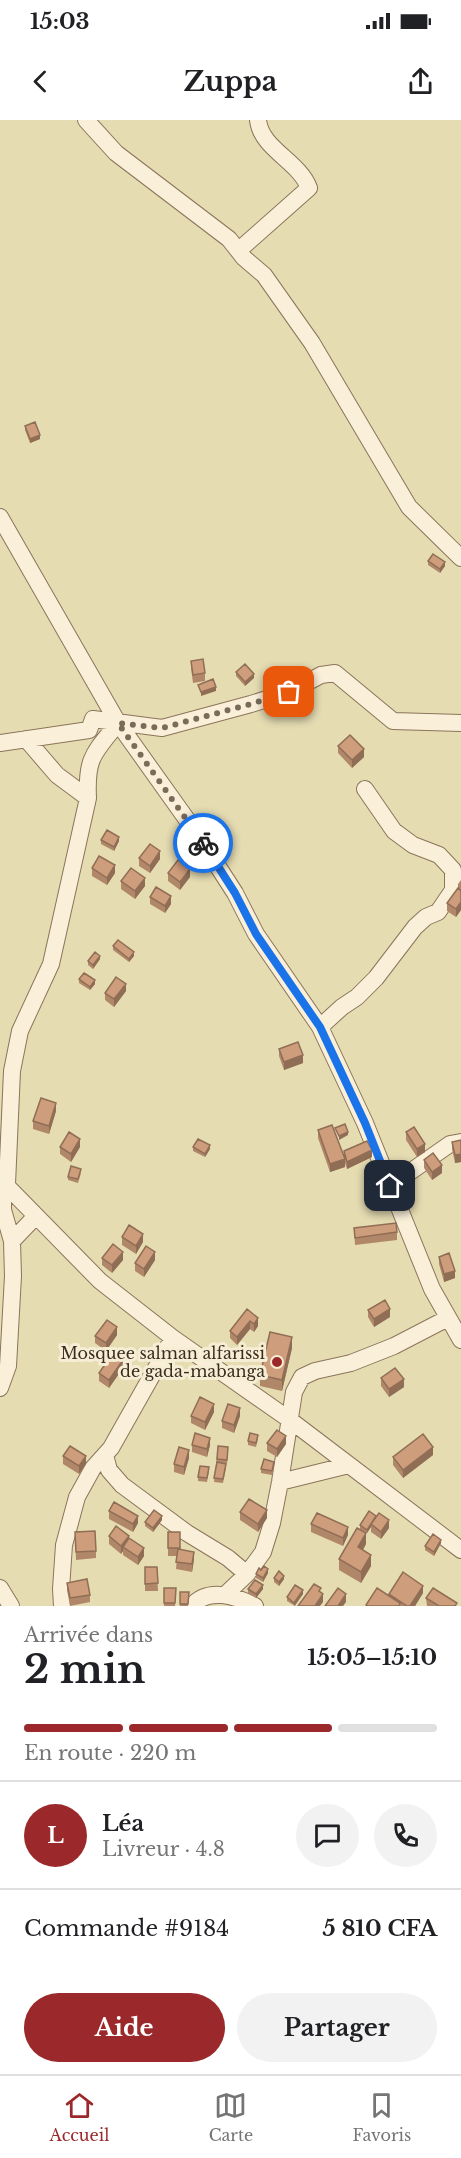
<!DOCTYPE html>
<html lang="fr">
<head>
<meta charset="utf-8">
<style>
  body { margin:0; font-family:"Libre Baskerville",serif; background:#f2f2f2; color:#202124; height:100vh; display:flex; flex-direction:column; font-size:22px; white-space:nowrap }
  * { box-sizing:border-box; margin:0 }
  p { font-size:20px; color:#757577 }
  .icon { flex:none; width:33px; height:33px; fill:none; stroke:currentColor; stroke-width:2; stroke-linecap:round; stroke-linejoin:round }
  .map { position:relative; height:1486px; overflow:hidden }
  .sheet { display:flex; flex-direction:column; background:#fff; flex:1 }
  .sheet>* { flex:none }
  .pin { position:absolute; display:grid; place-items:center; width:51px; height:51px; color:#fff; margin:-26px; border-radius:12px; box-shadow:0 3px 9px #0006 }
  .courier { position:absolute; display:grid; place-items:center; width:60px; height:60px; margin:-30px; border:4px solid #1a73e8; border-radius:50%; background:#fff; color:#222; box-shadow:0 2px 8px #0007 }
  .overview em { font-style:normal; font-weight:700 }
  .overview div { display:flex; flex-direction:column-reverse }
  .overview { display:flex; align-items:center; justify-content:space-between; height:102px; padding:0 24px }
  h1 { font-size:39px; font-weight:700; line-height:45px }
  .bar { display:grid; grid-template-columns:repeat(4,1fr); gap:9px 6px; align-content:center; height:72px; padding:0 24px }
  .bar i { height:8px; border-radius:4px; background:#e0e0e0 }
  .bar .on { background:#9b292b }
  .bar p { grid-column:span 4 }
  .line { display:flex; align-items:center; gap:15px; padding:0 24px; border-top:2px solid #e0e0e0 }
  .line div { flex:1 }
  .round { display:grid; place-items:center; flex:none; width:63px; height:63px; border-radius:32px; background:#f2f2f2 }
  .action { display:flex; gap:12px; margin-top:auto; padding:12px 24px }
  .action a { flex:1; height:69px; border-radius:36px; background:#9b292b; color:#fff; font-size:24px; font-weight:700; line-height:69px; text-align:center }
  .action a+a { background:#f2f2f2; color:#202124 }
  .status { display:flex; justify-content:space-between; align-items:center; height:42px; padding:0 30px; background:#fff; direction:ltr }
  .status svg { height:16px; fill:currentColor }
  header { display:flex; justify-content:space-between; align-items:center; height:78px; padding:0 24px; background:#fff; font-size:27px; font-weight:700 }
  .dock { display:flex; justify-content:space-around; align-items:center; height:84px; border-top:2px solid #e0e0e0; background:#fff; font-size:16px; color:#757577 }
  .dock a { display:grid; justify-items:center; gap:3px }
  .dock .on { color:#9b292b }
  .map>svg:first-child { display:block }
  .farmland { fill:#e5dcb2 }
  .lines { fill:none; stroke-linecap:round; stroke-linejoin:round }
  .minor-casing { stroke:#8b745b; stroke-width:18 }
  .minor { stroke:#faf0d9; stroke-width:16 }
  .wall { fill:#b1876a }
  .shaded-wall { fill:#906e56 }
  .building { fill:#ce9d7b; stroke:#906e56; stroke-width:1.5 }
  .done { stroke:#7a6c59; stroke-width:6; stroke-dasharray:0 10.8 }
  .route { stroke:#1a73e8; stroke-width:8 }
  .poi-dot { fill:#9b292b; stroke:#f6edd5; stroke-width:2 }
  .labels { text-anchor:middle; dominant-baseline:central; stroke-width:6; stroke-linejoin:round; paint-order:stroke }
  .poi-label { font-size:16px; fill:#3b2c1f; stroke:#f6edd5; text-anchor:end }
</style>
</head>
<body>
<div class="status"><b>15:03</b><svg viewBox="0 0 49 12"><path d="M0 12V9h3v3zM5 12V6h3v6zM10 12V3h3v9zM15 12V0h3v12zM26 1h20v11H26zM47 4h2v5h-2z"/></svg></div>
<header><svg class="icon" aria-label="back" viewBox="0 0 24 24"><path d="M15 5l-7 7 7 7"/></svg>Zuppa<svg class="icon" aria-label="share" viewBox="0 0 24 24"><path d="M12 15V3M7 8l5-5 5 5M5 13v7h14v-7"/></svg></header>
<div class="map">
<svg width="461" height="1486" viewBox="0 0 461 1486">
  <rect width="100%" height="100%" fill="#efe2c5"/>
  <!-- farmland -->
  <path class="farmland" d="M 0,0 L 461,0 L 461,1486 L 0,1486 Z"/>
  <g class="lines">
    <defs>
      <path id="minor" d="M 86,0 L 116,33 L 229,119 L 244,138 L 264,155 L 312,223 L 409,387 L 461,438
        M 239,130 L 309,68 C 299,41 261,29 258,0
        M 0,397 L 118,603 L 195,711 L 235,773 L 256,814 L 320,907 L 365,1003 L 432,1169 L 461,1220
        M 26,619 L 57,655 L 88,678
        M 0,623 L 89,610 L 93,599 L 162,608 L 251,584 L 289,572 L 321,555 L 335,553 L 393,601 L 461,603
        M 320,907 L 342,887 L 357,877 L 376,858 L 415,807 L 426,797 L 438,792 L 453,770 L 453,750 L 439,735 L 413,725 L 394,711 L 365,669
        M 0,1059 L 100,1161 L 173,1218 L 290,1300 L 461,1430
        M 390,1066 L 450,1024 L 461,1022
        M 12,1121 L 36,1096
        M 0,1268 L 8,1246 L 13,1156 L 12,1121 L 3,1090 L 3,1079 L 7,1064 L 12,951 L 20,911 L 51,844 L 88,678 C 86,637 94,633 118,603
        M 105,1335 L 109,1350 L 122,1365 L 187,1413 L 228,1438 L 247,1454
        M 280,1362 L 349,1345
        M 0,1468 L 11,1486
        M 226,1474 L 247,1454 L 263,1432 L 272,1403 L 280,1362 L 294,1272 L 302,1257 L 315,1251 L 351,1243 L 394,1226 L 448,1198
        M 62,1486 L 61,1469 L 64,1425 L 77,1377 L 93,1348 L 111,1328 L 173,1218
        M 192,1486 C 208,1467 236,1476 255,1486"/>
    </defs>
    <!-- minor casing -->
    <use href="#minor" class="minor-casing"/>
    <!-- minor -->
    <use href="#minor" class="minor"/>
  </g>
  <!-- wall -->
  <path class="wall" d="M 25,306 L 40,319 L 30,323 L 25,310 Z
    M 428,441 L 445,446 L 440,453 L 428,445 Z
    M 191,541 L 205,553 L 205,561 L 193,563 L 191,548 Z
    M 236,552 L 254,558 L 245,566 L 236,556 Z
    M 338,626 L 364,637 L 352,648 L 338,633 Z
    M 101,720 L 119,721 L 114,731 L 101,724 Z
    M 139,738 L 160,739 L 150,753 L 139,746 Z
    M 92,748 L 115,753 L 107,765 L 92,756 Z
    M 168,753 L 190,757 L 180,770 L 168,761 Z
    M 461,760 L 461,790 L 456,797 L 447,791 L 447,783 L 458,769 L 458,764 Z
    M 121,761 L 145,766 L 135,779 L 121,769 Z
    M 150,777 L 171,784 L 165,793 L 150,784 Z
    M 113,826 L 134,836 L 129,842 L 113,830 Z
    M 100,839 L 93,849 L 88,845 L 88,841 Z
    M 79,859 L 95,864 L 90,870 L 79,863 Z
    M 126,871 L 114,887 L 105,880 L 105,873 Z
    M 279,929 L 303,943 L 284,950 L 279,936 Z
    M 56,991 L 49,1014 L 33,1009 L 33,1001 Z
    M 318,1010 L 344,1036 L 344,1031 L 372,1037 L 347,1049 L 345,1043 L 345,1047 L 330,1052 L 318,1018 Z
    M 406,1012 L 425,1032 L 417,1037 L 406,1020 Z
    M 461,1020 L 461,1042 L 455,1043 L 452,1029 L 452,1022 Z
    M 60,1027 L 80,1027 L 71,1042 L 60,1034 Z
    M 193,1027 L 210,1029 L 205,1037 L 193,1031 Z
    M 424,1040 L 442,1053 L 432,1060 L 424,1048 Z
    M 81,1053 L 78,1063 L 68,1060 L 68,1057 Z
    M 354,1108 L 397,1112 L 397,1120 L 355,1125 Z
    M 122,1117 L 143,1122 L 136,1134 L 122,1125 Z
    M 439,1137 L 455,1158 L 444,1162 L 439,1144 Z
    M 102,1138 L 123,1140 L 112,1153 L 102,1145 Z
    M 155,1140 L 144,1157 L 135,1151 L 135,1143 Z
    M 247,1189 L 258,1206 L 254,1212 L 250,1209 L 237,1225 L 230,1218 L 230,1211 Z
    M 368,1190 L 390,1197 L 374,1207 L 368,1197 Z
    M 117,1215 L 106,1231 L 95,1223 L 95,1216 Z
    M 292,1228 L 282,1271 L 260,1266 L 260,1255 Z
    M 123,1248 L 109,1268 L 99,1261 L 99,1253 Z
    M 381,1258 L 404,1267 L 389,1277 L 381,1266 Z
    M 214,1292 L 205,1310 L 191,1303 L 191,1296 Z
    M 240,1296 L 234,1313 L 222,1308 L 222,1301 Z
    M 258,1319 L 256,1327 L 248,1325 L 248,1321 Z
    M 267,1323 L 286,1324 L 277,1337 L 267,1331 Z
    M 192,1325 L 210,1325 L 207,1337 L 192,1332 Z
    M 218,1326 L 228,1331 L 227,1344 L 223,1343 L 226,1348 L 223,1363 L 214,1362 Z
    M 433,1335 L 403,1358 L 393,1345 L 393,1337 Z
    M 63,1336 L 86,1344 L 79,1354 L 63,1344 Z
    M 189,1338 L 184,1355 L 174,1352 L 174,1344 Z
    M 274,1346 L 272,1355 L 261,1353 L 261,1349 Z
    M 209,1351 L 207,1362 L 198,1361 L 198,1357 Z
    M 109,1391 L 138,1403 L 133,1412 L 109,1399 Z
    M 240,1392 L 267,1398 L 258,1412 L 240,1400 Z
    M 376,1397 L 389,1408 L 381,1419 L 371,1412 L 371,1407 L 367,1413 L 360,1409 L 360,1405 Z
    M 162,1400 L 153,1412 L 145,1406 L 145,1402 Z
    M 311,1404 L 348,1415 L 343,1426 L 311,1412 Z
    M 75,1412 L 96,1431 L 96,1438 L 76,1440 Z
    M 168,1412 L 180,1412 L 180,1429 L 194,1439 L 192,1452 L 176,1449 L 177,1436 L 168,1436 Z
    M 109,1416 L 129,1418 L 144,1436 L 138,1445 L 123,1435 L 123,1431 L 121,1434 L 109,1424 Z
    M 441,1423 L 434,1436 L 425,1430 L 425,1426 Z
    M 366,1424 L 363,1430 L 371,1446 L 361,1463 L 339,1450 L 339,1439 Z
    M 145,1447 L 157,1447 L 158,1471 L 145,1471 Z
    M 268,1453 L 263,1462 L 256,1458 L 256,1454 Z
    M 274,1458 L 284,1459 L 279,1466 L 274,1462 Z
    M 67,1463 L 90,1475 L 90,1482 L 70,1486 L 67,1470 Z
    M 164,1468 L 176,1468 L 175,1486 L 164,1486 Z
    M 248,1469 L 263,1469 L 256,1478 L 248,1473 Z
    M 180,1472 L 189,1472 L 188,1486 L 180,1486 Z
    M 423,1473 L 415,1486 L 366,1486 L 366,1485 L 389,1476 L 389,1474 Z
    M 303,1474 L 295,1486 L 287,1481 L 287,1477 Z
    M 426,1478 L 457,1486 L 427,1486 Z"/>
  <!-- shaded-wall -->
  <path class="shaded-wall" d="M 40,315 L 40,319 L 30,323 L 30,319 Z
    M 445,442 L 445,446 L 440,453 L 440,449 Z
    M 254,554 L 254,558 L 245,566 L 245,562 Z
    M 216,567 L 216,571 L 201,576 L 201,572 Z
    M 364,629 L 364,637 L 352,648 L 352,640 Z
    M 119,717 L 119,721 L 114,731 L 114,727 Z
    M 160,731 L 160,739 L 150,753 L 150,746 Z
    M 115,745 L 115,753 L 107,765 L 107,758 Z
    M 190,749 L 190,757 L 180,770 L 180,762 Z
    M 145,758 L 145,766 L 135,779 L 135,771 Z
    M 171,776 L 171,784 L 165,793 L 165,786 Z
    M 461,782 L 461,790 L 456,797 L 456,789 Z
    M 134,832 L 134,836 L 129,842 L 129,839 Z
    M 100,836 L 100,839 L 93,849 L 93,845 Z
    M 95,860 L 95,864 L 90,870 L 90,867 Z
    M 126,864 L 126,871 L 114,887 L 114,879 Z
    M 303,935 L 303,943 L 284,950 L 284,942 Z
    M 56,983 L 56,991 L 49,1014 L 49,1006 Z
    M 348,1012 L 348,1015 L 339,1020 L 339,1016 Z
    M 80,1019 L 80,1027 L 71,1042 L 71,1034 Z
    M 425,1024 L 425,1032 L 417,1037 L 417,1029 Z
    M 210,1025 L 210,1029 L 205,1037 L 205,1034 Z
    M 372,1030 L 372,1037 L 347,1049 L 347,1042 Z
    M 461,1034 L 461,1042 L 455,1043 L 455,1035 Z
    M 345,1039 L 345,1047 L 330,1052 L 330,1044 Z
    M 442,1045 L 442,1053 L 432,1060 L 432,1052 Z
    M 143,1114 L 143,1122 L 136,1134 L 136,1126 Z
    M 123,1132 L 123,1140 L 112,1153 L 112,1145 Z
    M 155,1132 L 155,1140 L 144,1157 L 144,1149 Z
    M 455,1151 L 455,1158 L 444,1162 L 444,1154 Z
    M 390,1189 L 390,1197 L 374,1207 L 374,1199 Z
    M 258,1198 L 258,1206 L 254,1212 L 254,1204 Z
    M 250,1201 L 250,1209 L 237,1225 L 237,1217 Z
    M 117,1207 L 117,1215 L 106,1231 L 106,1223 Z
    M 292,1217 L 292,1228 L 282,1271 L 282,1260 Z
    M 123,1240 L 123,1248 L 109,1268 L 109,1260 Z
    M 404,1259 L 404,1267 L 389,1277 L 389,1269 Z
    M 214,1284 L 214,1292 L 205,1310 L 205,1302 Z
    M 240,1288 L 240,1296 L 234,1313 L 234,1305 Z
    M 286,1316 L 286,1324 L 277,1337 L 277,1329 Z
    M 210,1318 L 210,1325 L 207,1337 L 207,1329 Z
    M 433,1327 L 433,1335 L 403,1358 L 403,1350 Z
    M 189,1330 L 189,1338 L 184,1355 L 184,1347 Z
    M 86,1336 L 86,1344 L 79,1354 L 79,1346 Z
    M 267,1390 L 267,1398 L 258,1412 L 258,1404 Z
    M 138,1396 L 138,1403 L 133,1412 L 133,1404 Z
    M 162,1396 L 162,1400 L 153,1412 L 153,1408 Z
    M 376,1396 L 376,1400 L 371,1404 L 371,1407 L 367,1413 L 367,1410 Z
    M 389,1400 L 389,1408 L 381,1419 L 381,1412 Z
    M 348,1407 L 348,1415 L 343,1426 L 343,1418 Z
    M 366,1413 L 366,1424 L 358,1438 L 358,1427 Z
    M 129,1416 L 129,1424 L 123,1427 L 123,1431 L 121,1434 L 121,1426 Z
    M 441,1420 L 441,1423 L 434,1436 L 434,1432 Z
    M 144,1428 L 144,1436 L 138,1445 L 138,1437 Z
    M 194,1432 L 194,1439 L 192,1452 L 192,1444 Z
    M 371,1435 L 371,1446 L 361,1463 L 361,1452 Z
    M 268,1449 L 268,1453 L 263,1462 L 263,1458 Z
    M 284,1456 L 284,1459 L 279,1466 L 279,1462 Z
    M 263,1465 L 263,1469 L 256,1478 L 256,1474 Z
    M 423,1466 L 423,1473 L 415,1486 L 410,1486 Z
    M 303,1470 L 303,1474 L 294,1486 L 294,1483 Z
    M 323,1474 L 323,1482 L 320,1486 L 315,1486 Z
    M 346,1474 L 346,1482 L 343,1486 L 338,1486 Z"/>
  <!-- building -->
  <path class="building" d="M 35,302 L 40,315 L 30,319 L 25,306 Z
    M 433,434 L 445,442 L 440,449 L 428,441 Z
    M 203,539 L 205,553 L 193,555 L 191,541 Z
    M 245,544 L 254,554 L 245,562 L 236,552 Z
    M 213,559 L 216,567 L 201,572 L 198,565 Z
    M 350,615 L 364,629 L 352,640 L 338,626 Z
    M 107,710 L 119,717 L 114,727 L 101,720 Z
    M 150,724 L 160,731 L 150,746 L 139,738 Z
    M 99,736 L 115,745 L 107,758 L 92,748 Z
    M 178,740 L 190,749 L 180,762 L 168,753 Z
    M 131,748 L 145,758 L 135,771 L 121,761 Z
    M 156,767 L 171,776 L 165,786 L 150,777 Z
    M 458,768 L 461,771 L 461,782 L 456,789 L 447,783 Z
    M 118,820 L 134,832 L 129,839 L 113,826 Z
    M 95,832 L 100,836 L 93,845 L 88,841 Z
    M 84,853 L 95,860 L 90,867 L 79,859 Z
    M 116,857 L 126,864 L 114,879 L 105,873 Z
    M 298,922 L 303,935 L 284,942 L 279,929 Z
    M 41,978 L 56,983 L 49,1006 L 33,1001 Z
    M 345,1004 L 348,1012 L 339,1016 L 335,1008 Z
    M 332,1005 L 345,1039 L 330,1044 L 318,1010 Z
    M 414,1007 L 425,1024 L 417,1029 L 406,1012 Z
    M 69,1012 L 80,1019 L 71,1034 L 60,1027 Z
    M 198,1019 L 210,1025 L 205,1034 L 193,1027 Z
    M 461,1020 L 461,1034 L 455,1035 L 452,1022 Z
    M 367,1021 L 372,1030 L 347,1042 L 344,1031 Z
    M 433,1033 L 442,1045 L 432,1052 L 424,1040 Z
    M 71,1046 L 81,1049 L 78,1059 L 68,1057 Z
    M 396,1103 L 397,1112 L 355,1118 L 354,1108 Z
    M 129,1105 L 143,1114 L 136,1126 L 122,1117 Z
    M 113,1124 L 123,1132 L 112,1145 L 102,1138 Z
    M 146,1126 L 155,1132 L 144,1149 L 135,1143 Z
    M 449,1133 L 455,1151 L 444,1154 L 439,1137 Z
    M 385,1180 L 390,1189 L 374,1199 L 368,1190 Z
    M 247,1189 L 258,1198 L 254,1204 L 250,1201 L 237,1217 L 230,1211 Z
    M 107,1200 L 117,1207 L 106,1223 L 95,1216 Z
    M 270,1212 L 292,1217 L 282,1260 L 260,1255 Z
    M 113,1233 L 123,1240 L 109,1260 L 99,1253 Z
    M 395,1248 L 404,1259 L 389,1269 L 381,1258 Z
    M 200,1277 L 214,1284 L 205,1302 L 191,1296 Z
    M 228,1284 L 240,1288 L 234,1305 L 222,1301 Z
    M 277,1310 L 286,1316 L 277,1329 L 267,1323 Z
    M 195,1313 L 210,1318 L 207,1329 L 192,1325 Z
    M 250,1313 L 258,1315 L 256,1323 L 248,1321 Z
    M 423,1314 L 433,1327 L 403,1350 L 393,1337 Z
    M 70,1326 L 86,1336 L 79,1346 L 63,1336 Z
    M 218,1326 L 228,1327 L 227,1340 L 217,1339 Z
    M 179,1327 L 189,1330 L 184,1347 L 174,1344 Z
    M 264,1339 L 274,1342 L 272,1351 L 261,1349 Z
    M 217,1342 L 226,1344 L 223,1359 L 214,1358 Z
    M 200,1346 L 209,1347 L 207,1358 L 198,1357 Z
    M 249,1379 L 267,1390 L 258,1404 L 240,1392 Z
    M 114,1382 L 138,1396 L 133,1404 L 109,1391 Z
    M 154,1390 L 162,1396 L 153,1408 L 145,1402 Z
    M 369,1391 L 376,1396 L 367,1410 L 360,1405 Z
    M 317,1393 L 348,1407 L 343,1418 L 311,1404 Z
    M 379,1393 L 389,1400 L 381,1412 L 371,1404 Z
    M 116,1406 L 129,1416 L 121,1426 L 109,1416 Z
    M 357,1408 L 366,1413 L 358,1427 L 371,1435 L 361,1452 L 339,1439 Z
    M 95,1411 L 96,1431 L 76,1432 L 75,1412 Z
    M 168,1412 L 180,1412 L 180,1428 L 168,1428 Z
    M 433,1414 L 441,1420 L 434,1432 L 425,1426 Z
    M 129,1418 L 144,1428 L 138,1437 L 123,1427 Z
    M 178,1429 L 194,1432 L 192,1444 L 176,1442 Z
    M 264,1446 L 268,1449 L 263,1458 L 256,1454 L 259,1448 L 261,1450 Z
    M 145,1447 L 157,1447 L 158,1463 L 145,1464 Z
    M 279,1451 L 284,1456 L 279,1462 L 274,1458 Z
    M 403,1452 L 423,1466 L 410,1486 L 407,1486 L 389,1474 Z
    M 87,1459 L 90,1475 L 70,1478 L 67,1463 Z
    M 255,1460 L 263,1465 L 256,1474 L 248,1469 Z
    M 314,1464 L 321,1468 L 319,1471 L 323,1474 L 315,1486 L 298,1486 Z
    M 295,1465 L 303,1470 L 294,1483 L 287,1477 Z
    M 164,1468 L 176,1468 L 175,1483 L 164,1483 Z
    M 338,1468 L 346,1474 L 338,1486 L 325,1486 Z
    M 377,1468 L 400,1483 L 399,1486 L 368,1486 L 366,1485 Z
    M 433,1468 L 457,1483 L 455,1486 L 439,1486 L 426,1478 Z
    M 180,1472 L 189,1472 L 188,1484 L 180,1484 Z"/>
  <g class="lines">
    <!-- done -->
    <path class="done" d="M 203,723 L 118,603 L 162,608 L 251,584 L 289,572"/>
    <!-- route -->
    <path class="route" d="M 203,723 L 235,773 L 256,814 L 320,907 L 365,1003 L 390,1066"/>
  </g>
  <!-- markers -->
  <circle class="poi-dot" cx="277" cy="1242" r="6"/>
  <g class="labels">
    <!-- poi labels -->
    <g class="poi-label">
      <text x="265" y="1233">Mosquee salman alfarissi<tspan x="265" dy="18">de gada-mabanga</tspan></text>
    </g>
  </g>
</svg>
<div class="pin" style="left:289px;top:572px;background:#ea580c"><svg class="icon" aria-label="bag" viewBox="0 0 24 24"><path d="M5 8h14l-1 12H6zM9 8a3 3 0 0 1 6 0"/></svg></div>
<div class="pin" style="left:390px;top:1066px;background:#1f2937"><svg class="icon" aria-label="home" viewBox="0 0 24 24"><path d="M3 11l9-7 9 7M6 9v11h12V9"/></svg></div>
<div class="courier" style="left:203px;top:723px"><svg class="icon" aria-label="bike" viewBox="0 0 24 24"><circle cx="6" cy="16" r="4"/><circle cx="18" cy="16" r="4"/><path d="M6 16l4-8h5l3 8M10 8l3 8H6M13 5h3"/></svg></div>
</div>
<section class="sheet">
<div class="overview"><div><h1>2 min</h1><p>Arrivée dans</p></div><em>15:05–15:10</em></div>
<div class="bar"><i class="on"></i><i class="on"></i><i class="on"></i><i></i><p>En route · 220 m</p></div>
<div class="line" style="height:108px"><b class="round" style="background:#9b292b;color:#fff">L</b><div><b>Léa</b><p>Livreur · 4.8</p></div><a class="round"><svg class="icon" aria-label="chat" viewBox="0 0 24 24"><path d="M4 5h16v11H9l-5 4z"/></svg></a><a class="round"><svg class="icon" aria-label="phone" viewBox="0 0 24 24"><path d="M5 4h4l2 5-3 2q2 4 5 5l2-3 5 2v4C11 20 4 13 5 4z"/></svg></a></div>
<div class="line" style="height:78px"><div>Commande #9184</div><b>5 810 CFA</b></div>
<div class="action"><a>Aide</a><a>Partager</a></div>
</section>
<nav class="dock">
<a class="on"><svg class="icon" aria-label="home" viewBox="0 0 24 24"><path d="M3 11l9-7 9 7M6 9v11h12V9"/></svg>Accueil</a>
<a><svg class="icon" aria-label="map" viewBox="0 0 24 24"><path d="M3 6l6-2 6 2 6-2v14l-6 2-6-2-6 2zM9 4v14M15 6v14"/></svg>Carte</a>
<a><svg class="icon" aria-label="saved" viewBox="0 0 24 24"><path d="M7 4h10v16l-5-4-5 4z"/></svg>Favoris</a>
</nav>
</body>
</html>
